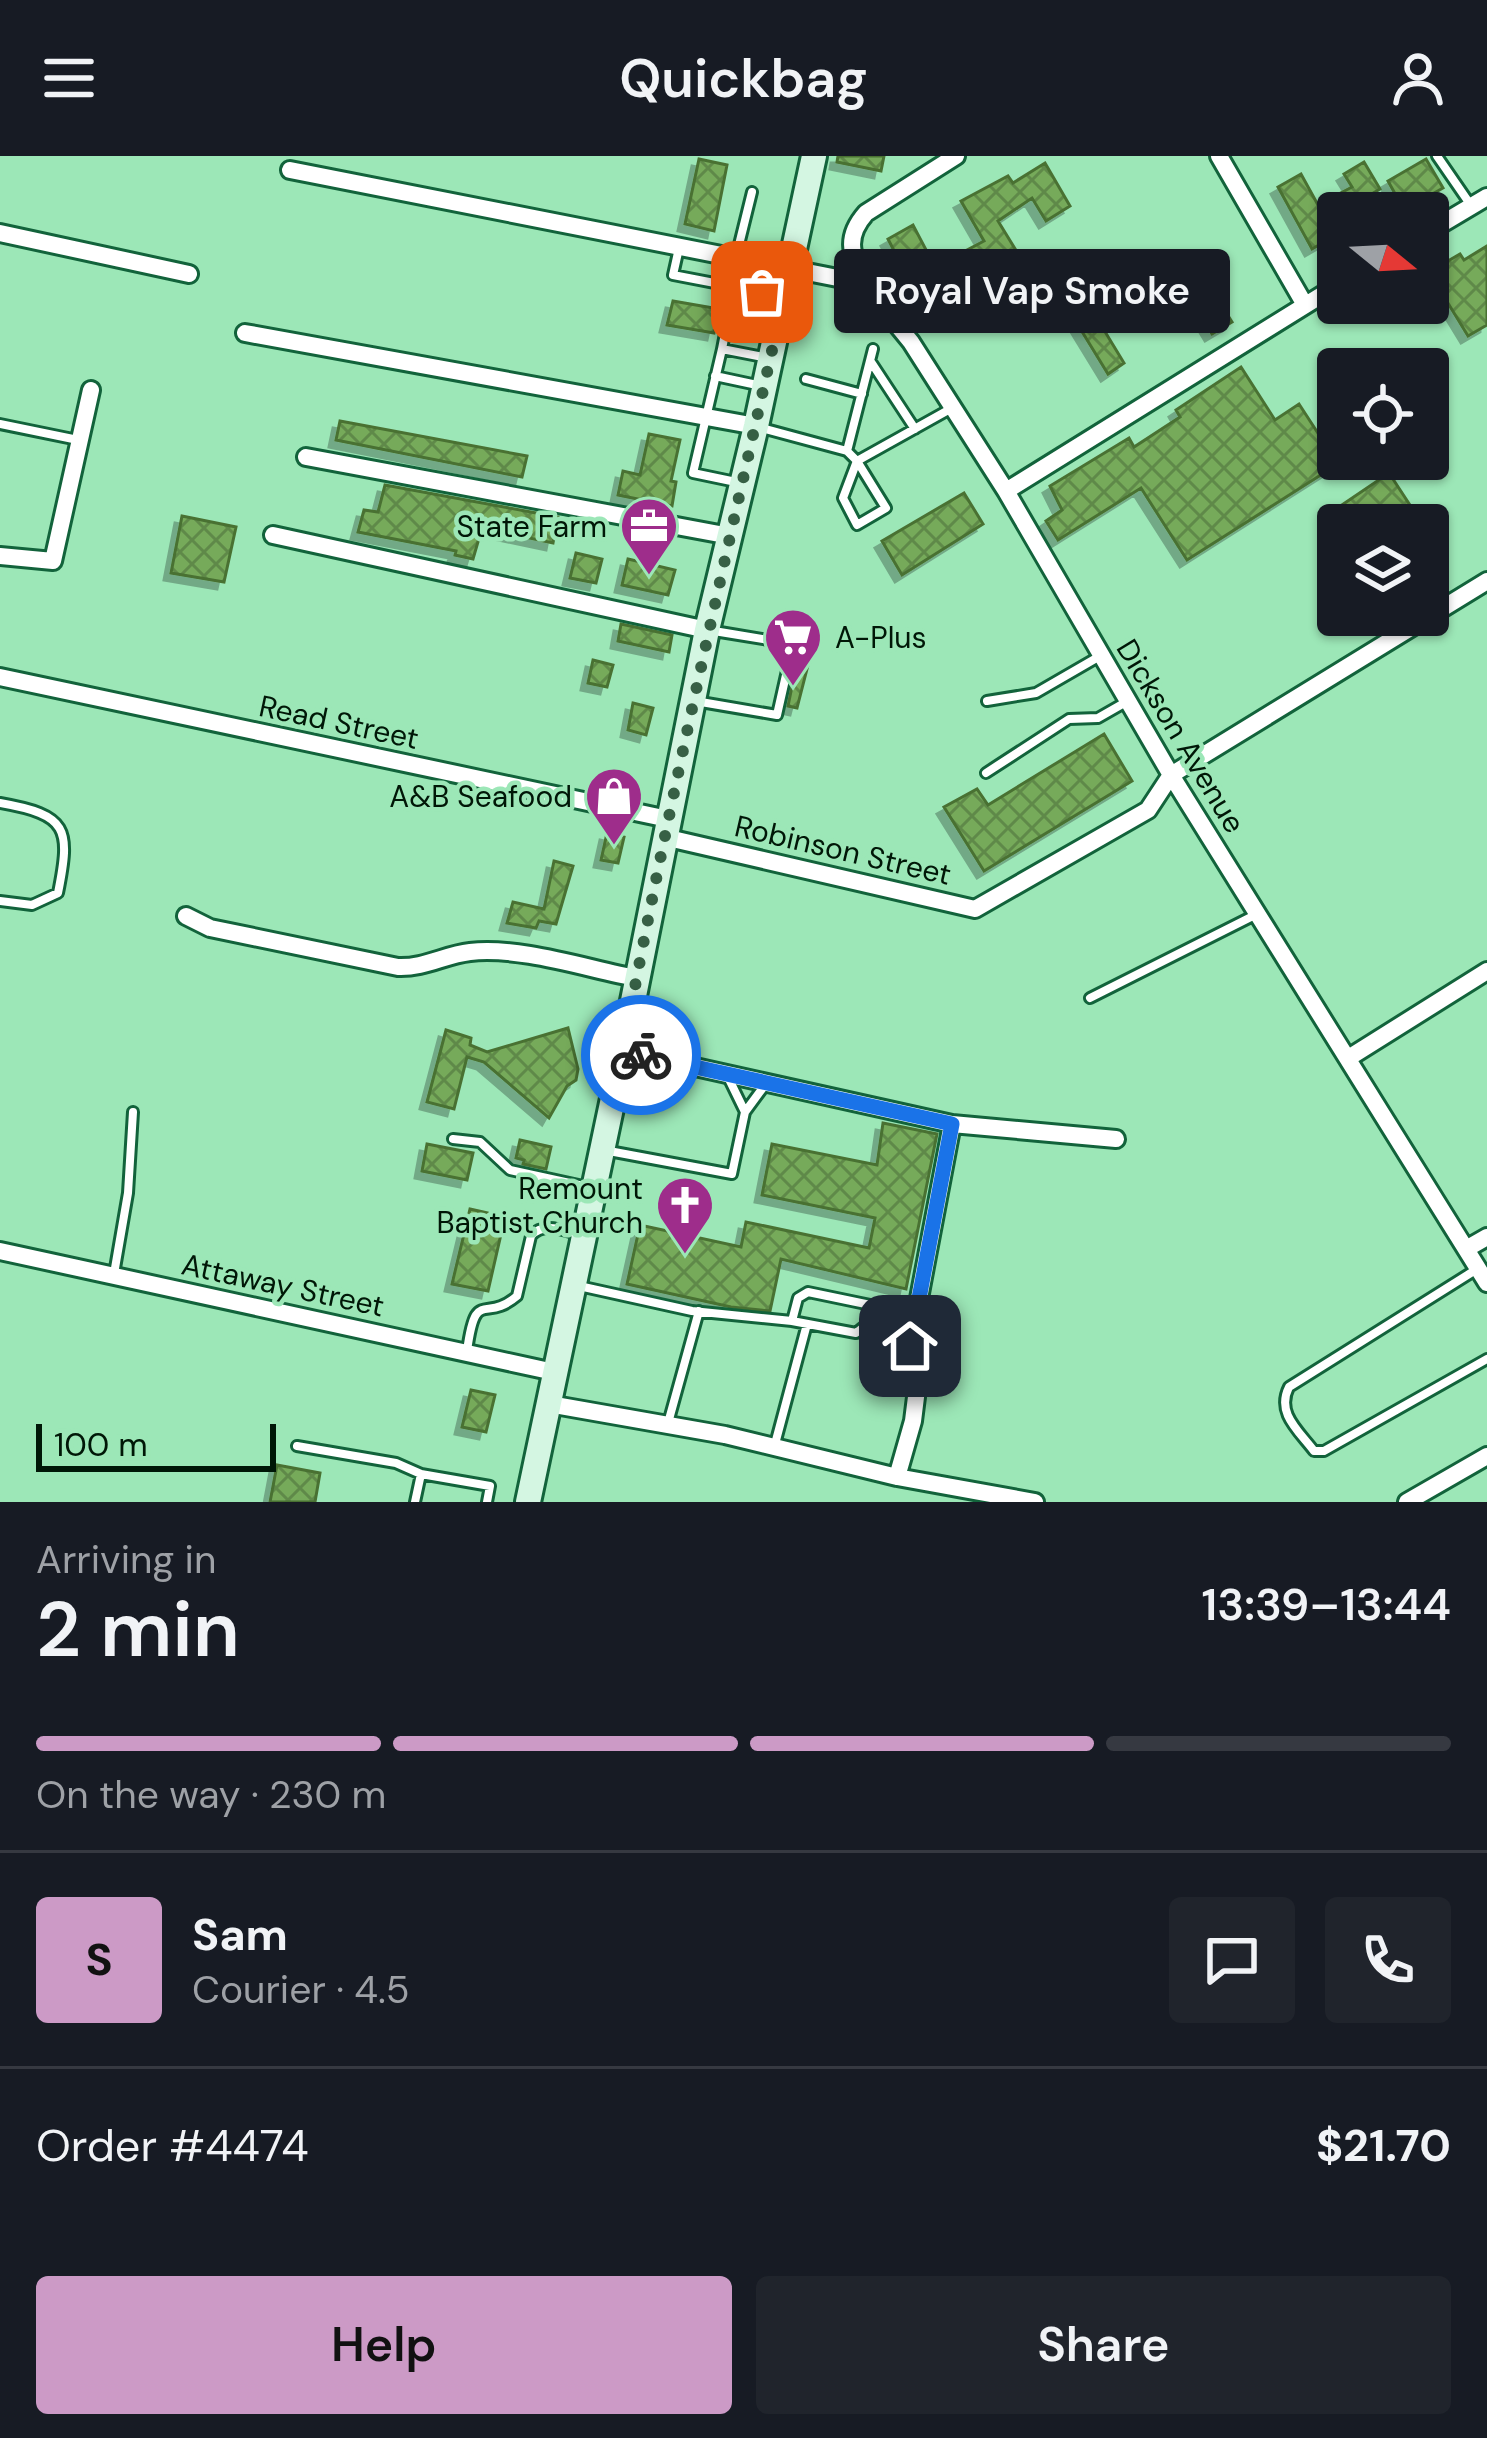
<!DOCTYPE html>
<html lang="en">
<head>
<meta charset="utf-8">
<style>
  body { margin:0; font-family:"DM Sans",sans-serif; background:#20242c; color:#f1f3f6; height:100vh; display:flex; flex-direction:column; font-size:45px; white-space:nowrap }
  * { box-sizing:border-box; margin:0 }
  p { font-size:39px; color:#9ea1a6 }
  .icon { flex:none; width:66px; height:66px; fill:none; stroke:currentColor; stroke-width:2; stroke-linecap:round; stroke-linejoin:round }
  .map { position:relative; height:1346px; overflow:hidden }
  .side { display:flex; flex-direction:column; background:#171b24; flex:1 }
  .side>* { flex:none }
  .needle { width:78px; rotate:108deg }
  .fabs { position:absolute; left:1317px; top:36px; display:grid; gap:24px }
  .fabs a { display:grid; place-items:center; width:132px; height:132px; border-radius:12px; background:#171b24; box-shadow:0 3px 9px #0004; font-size:60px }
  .scale { position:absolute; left:36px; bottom:30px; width:240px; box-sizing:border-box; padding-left:12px; border:6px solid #001707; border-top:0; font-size:33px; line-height:42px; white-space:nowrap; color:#001707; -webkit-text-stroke:9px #9ce7b7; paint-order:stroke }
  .pin { position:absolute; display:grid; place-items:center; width:102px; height:102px; color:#fff; margin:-51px; border-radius:24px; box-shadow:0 6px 18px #0006 }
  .courier { position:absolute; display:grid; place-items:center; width:120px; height:120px; margin:-60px; border:9px solid #1a73e8; border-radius:50%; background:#fff; color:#222; box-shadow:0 3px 15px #0007 }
  .bubble { position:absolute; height:84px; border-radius:12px; background:#171b24; box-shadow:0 3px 9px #0004; font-size:39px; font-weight:600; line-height:84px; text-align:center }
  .overview em { font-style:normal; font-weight:600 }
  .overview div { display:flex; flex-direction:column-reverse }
  .overview { display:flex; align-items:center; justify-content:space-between; height:204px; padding:0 36px }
  h1 { font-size:78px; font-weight:600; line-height:90px }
  .bar { display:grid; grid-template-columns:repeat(4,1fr); gap:18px 12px; align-content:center; height:144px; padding:0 36px }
  .bar i { height:15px; border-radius:9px; background:#363941 }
  .bar .current { background:#cc9ac6 }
  .bar p { grid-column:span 4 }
  .line { display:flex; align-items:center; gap:30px; padding:0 36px; border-top:3px solid #363941 }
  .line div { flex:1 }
  .round { display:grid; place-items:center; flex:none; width:126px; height:126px; border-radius:12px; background:#20242c }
  .button { display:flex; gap:24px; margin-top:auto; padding:24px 36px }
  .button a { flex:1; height:138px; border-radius:12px; background:#cc9ac6; color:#111; font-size:48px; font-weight:600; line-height:138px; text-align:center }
  .button a+a { background:#20242c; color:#f1f3f6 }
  header { display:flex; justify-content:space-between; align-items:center; height:156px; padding:0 36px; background:#171b24; font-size:54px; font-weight:600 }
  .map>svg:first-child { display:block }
  .building { fill:url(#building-cross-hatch); stroke:#497133; stroke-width:3; filter:url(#shadow) }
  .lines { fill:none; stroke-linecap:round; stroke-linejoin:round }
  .lane-casing { stroke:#12633b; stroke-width:14 }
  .street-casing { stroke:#12633b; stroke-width:22 }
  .secondary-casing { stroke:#12633b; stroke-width:30 }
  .lane { stroke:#fff; stroke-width:8 }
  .street { stroke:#fff; stroke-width:16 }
  .secondary { stroke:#d4f6e2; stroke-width:24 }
  .done { stroke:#376045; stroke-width:12; stroke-dasharray:0 21.6 }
  .route { stroke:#1a73e8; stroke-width:15 }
  .labels { text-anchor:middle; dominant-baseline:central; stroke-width:9; stroke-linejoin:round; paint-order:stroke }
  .poi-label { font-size:30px; fill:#001707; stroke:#9ce7b7; text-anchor:end }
  .street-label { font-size:30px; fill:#001707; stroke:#9ce7b7 }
</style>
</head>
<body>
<header><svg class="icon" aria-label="menu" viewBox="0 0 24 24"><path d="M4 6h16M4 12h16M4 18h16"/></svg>Quickbag<svg class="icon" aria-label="person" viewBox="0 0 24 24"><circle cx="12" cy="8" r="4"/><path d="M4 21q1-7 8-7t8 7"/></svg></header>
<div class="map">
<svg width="1487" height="1346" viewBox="0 0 1487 1346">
  <defs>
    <pattern id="building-cross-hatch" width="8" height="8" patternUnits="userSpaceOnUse" patternTransform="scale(3)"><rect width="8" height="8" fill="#76aa5a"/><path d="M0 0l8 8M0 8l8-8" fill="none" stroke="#5e8948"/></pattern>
    <filter id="shadow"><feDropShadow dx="-7" dy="7" stdDeviation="0" flood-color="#0004"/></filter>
  </defs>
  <rect width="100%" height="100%" fill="#9ce7b7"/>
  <!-- building -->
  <path class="building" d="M 838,0 L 884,0 L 881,15 L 837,6 Z
    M 699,3 L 727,9 L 714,75 L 685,68 Z
    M 1426,3 L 1443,32 L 1404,54 L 1388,25 Z
    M 1364,6 L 1380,33 L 1355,48 L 1360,57 L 1338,57 L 1338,78 L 1312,93 L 1278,31 L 1301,18 L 1318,49 L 1352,31 L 1344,18 Z
    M 1045,7 L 1070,50 L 1046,65 L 1032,42 L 998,65 L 1025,109 L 987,132 L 995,147 L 957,168 L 941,139 L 922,149 L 888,83 L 913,69 L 935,111 L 984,85 L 961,45 L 1008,20 L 1013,27 Z
    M 1487,90 L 1487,169 L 1468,180 L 1429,116 L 1460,98 L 1464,104 Z
    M 1215,126 L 1224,138 L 1217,142 L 1232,166 L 1212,178 L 1189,140 Z
    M 673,145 L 719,153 L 714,177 L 667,169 Z
    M 1087,146 L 1124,207 L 1108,218 L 1070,156 Z
    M 1241,211 L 1275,264 L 1299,248 L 1338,308 L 1187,404 L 1141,332 L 1058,384 L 1046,365 L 1062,354 L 1050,330 L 1129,282 L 1134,291 L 1180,261 L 1176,254 Z
    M 340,265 L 527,300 L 522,321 L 336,284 Z
    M 649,278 L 680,284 L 671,325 L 676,326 L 672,350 L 618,339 L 623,315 L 640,319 Z
    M 1389,317 L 1423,369 L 1342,369 L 1333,355 Z
    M 385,329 L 558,361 L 553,387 L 482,372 L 473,403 L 455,399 L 456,395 L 358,376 L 364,354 L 378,356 Z
    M 964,337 L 983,368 L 902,419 L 882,385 Z
    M 182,360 L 236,371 L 224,426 L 171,417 Z
    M 576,397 L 602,403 L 596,427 L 570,422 Z
    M 628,403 L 675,414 L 668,439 L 622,429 Z
    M 621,468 L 672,479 L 669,496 L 618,485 Z
    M 593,504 L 613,509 L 607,531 L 588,527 Z
    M 797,506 L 808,509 L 797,552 L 788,550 Z
    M 633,547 L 653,552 L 646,579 L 628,574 Z
    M 1104,578 L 1132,625 L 984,715 L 944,651 L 977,633 L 988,649 Z
    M 607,677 L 624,681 L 618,707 L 601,704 Z
    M 554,705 L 573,710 L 556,768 L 539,765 L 536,772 L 507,767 L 513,746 L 544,753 Z
    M 568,872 L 578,913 L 576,924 L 567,930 L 549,962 L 484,906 L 467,901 L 454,953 L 427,946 L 446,874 L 471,882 L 470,889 L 487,896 Z
    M 883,967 L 937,978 L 906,1133 L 781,1103 L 770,1155 L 731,1151 L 627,1128 L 640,1069 L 741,1091 L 746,1066 L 869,1092 L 875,1062 L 762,1039 L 772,988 L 877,1009 Z
    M 520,984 L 551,991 L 546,1013 L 523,1008 L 524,1004 L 516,1002 Z
    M 427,988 L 473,997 L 467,1024 L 422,1015 Z
    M 470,1053 L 505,1061 L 488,1135 L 452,1128 Z
    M 471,1234 L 495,1239 L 486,1276 L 462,1271 Z
    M 277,1309 L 320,1317 L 315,1346 L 270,1346 Z"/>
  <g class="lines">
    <defs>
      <path id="lane" d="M 1437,0 L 1470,48
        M 679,92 L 673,119 L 777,139
        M 736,101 L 752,36
        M 722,193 L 728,162
        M 871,206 L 915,273
        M 715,220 L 757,229
        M 806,223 L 862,238
        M 0,268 L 78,284
        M 758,271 L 847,295 L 857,305 L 843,342 L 857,369 L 886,352 L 857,305 L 952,252
        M 847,295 L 873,193
        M 736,326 L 693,317 L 722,193 L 763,201
        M 695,545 L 777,559 L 793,488 L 714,475
        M 987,545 L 1036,537 L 1100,500
        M 986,617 L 1069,563 L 1098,562 L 1126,546
        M 0,647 C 68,659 71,672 58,737 L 32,749 L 0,745
        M 1090,842 L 1257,758
        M 727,919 L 745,956 L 765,929
        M 453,983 L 480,986 L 510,1014 L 588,1031
        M 609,995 L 732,1018 L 745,956
        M 1477,1113 L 1289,1231 C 1276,1257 1298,1274 1314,1295 L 1324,1295 L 1487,1203
        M 114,1118 L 128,1037 L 133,956
        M 579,1130 L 692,1155 L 792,1165 L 856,1177 L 887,1152 L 916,1155
        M 792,1165 L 798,1142 L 808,1136 L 885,1152
        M 467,1195 C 476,1130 484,1168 517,1140 L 531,1080 C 543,1066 562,1074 578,1078
        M 668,1267 L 699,1155
        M 775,1288 L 807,1168
        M 297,1290 L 396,1307 L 421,1318
        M 415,1346 L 421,1318 L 490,1330 L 487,1346"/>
      <path id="street" d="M 1219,0 L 1305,149
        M 290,14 L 863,127 L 911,186 L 1006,335 L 1171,619 L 1487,1127
        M 1428,76 L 1487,41
        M 0,77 L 189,118
        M 863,127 C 852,98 844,82 866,57 L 956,0
        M 245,177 L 756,270
        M 306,301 L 730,380
        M 1006,335 L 1338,129
        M 273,379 L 707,474
        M 0,400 L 53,405 L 91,234
        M 0,521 L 668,663
        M 664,681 L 975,753 L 1148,654 L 1171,619 L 1487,425
        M 186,760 L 210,772 L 398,811 C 425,812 444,799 470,796 C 519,790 588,813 636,822
        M 623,895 L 952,968 L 1116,983
        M 1350,901 L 1487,815
        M 1466,1093 L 1487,1081
        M 0,1095 L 554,1216
        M 549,1248 L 725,1279 L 897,1321 L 1035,1346
        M 897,1321 L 913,1265 L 916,1241 L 910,1190 L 952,968
        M 1407,1346 L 1487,1300"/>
      <path id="secondary" d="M 528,1346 L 623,895 L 707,474 L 756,270 L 814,0"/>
    </defs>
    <!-- lane casing -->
    <use href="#lane" class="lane-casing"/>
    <!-- street casing -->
    <use href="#street" class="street-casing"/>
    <!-- secondary casing -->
    <use href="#secondary" class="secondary-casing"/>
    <!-- lane -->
    <use href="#lane" class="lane"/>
    <!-- street -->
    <use href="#street" class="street"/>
    <!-- secondary -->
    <use href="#secondary" class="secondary"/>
  </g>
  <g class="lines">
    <!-- done -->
    <path class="done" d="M 641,899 L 623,895 C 669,642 728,392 784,141 L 762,136"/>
    <!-- route -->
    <path class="route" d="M 641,899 L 952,968 L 910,1190"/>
  </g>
  <!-- icons -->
  <defs>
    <symbol id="office-pin" viewBox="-11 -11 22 30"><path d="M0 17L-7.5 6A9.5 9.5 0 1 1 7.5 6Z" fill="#9e2d8b" stroke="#9ce7b7"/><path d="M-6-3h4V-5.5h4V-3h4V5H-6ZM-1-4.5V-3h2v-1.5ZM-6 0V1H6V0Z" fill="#fff"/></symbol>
    <symbol id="supermarket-pin" viewBox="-11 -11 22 30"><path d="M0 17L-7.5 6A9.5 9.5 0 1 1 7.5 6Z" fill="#9e2d8b" stroke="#9ce7b7"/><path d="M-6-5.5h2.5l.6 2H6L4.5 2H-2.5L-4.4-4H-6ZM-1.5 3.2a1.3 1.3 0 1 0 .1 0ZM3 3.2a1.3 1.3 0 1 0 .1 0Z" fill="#fff"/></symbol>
    <symbol id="shop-pin" viewBox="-11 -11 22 30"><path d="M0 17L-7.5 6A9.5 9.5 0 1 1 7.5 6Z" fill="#9e2d8b" stroke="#9ce7b7"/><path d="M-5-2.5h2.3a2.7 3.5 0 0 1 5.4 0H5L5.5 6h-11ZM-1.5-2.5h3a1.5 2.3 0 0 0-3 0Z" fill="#fff"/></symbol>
    <symbol id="church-pin" viewBox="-11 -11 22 30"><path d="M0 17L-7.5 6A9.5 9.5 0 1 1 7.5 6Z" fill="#9e2d8b" stroke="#9ce7b7"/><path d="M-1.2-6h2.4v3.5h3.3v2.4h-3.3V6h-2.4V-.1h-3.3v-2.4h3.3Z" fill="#fff"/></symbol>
  </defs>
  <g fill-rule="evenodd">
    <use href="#office-pin" x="616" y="337" width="66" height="90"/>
    <use href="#supermarket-pin" x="760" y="448" width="66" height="90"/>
    <use href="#shop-pin" x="581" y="607" width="66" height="90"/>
    <use href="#church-pin" x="652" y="1016" width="66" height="90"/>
  </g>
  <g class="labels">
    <!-- poi labels -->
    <g class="poi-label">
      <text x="607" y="370">State Farm</text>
      <text x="835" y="481" text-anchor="start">A-Plus</text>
      <text x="572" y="640">A&amp;B Seafood</text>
      <text x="643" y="1032">Remount<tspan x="643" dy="34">Baptist Church</tspan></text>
    </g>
    <!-- street labels -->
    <g class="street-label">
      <text transform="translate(339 566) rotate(12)">Read Street</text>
      <text transform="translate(1181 580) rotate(59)">Dickson Avenue</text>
      <text transform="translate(843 694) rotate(13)">Robinson Street</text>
      <text transform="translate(283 1129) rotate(12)">Attaway Street</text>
    </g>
  </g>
</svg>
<div class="fabs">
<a><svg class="needle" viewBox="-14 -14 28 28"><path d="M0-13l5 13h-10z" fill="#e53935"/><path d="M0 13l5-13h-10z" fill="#9ea1a6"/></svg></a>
<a><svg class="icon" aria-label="locate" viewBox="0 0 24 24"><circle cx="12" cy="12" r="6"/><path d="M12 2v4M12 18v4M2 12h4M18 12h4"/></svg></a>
<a><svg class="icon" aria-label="layers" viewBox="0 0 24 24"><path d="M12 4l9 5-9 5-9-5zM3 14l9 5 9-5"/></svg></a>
</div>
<div class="scale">100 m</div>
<div class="pin" style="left:762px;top:136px;background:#ea580c"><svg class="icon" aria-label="bag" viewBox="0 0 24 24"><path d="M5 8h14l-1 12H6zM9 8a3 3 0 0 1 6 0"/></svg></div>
<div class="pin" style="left:910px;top:1190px;background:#1f2937"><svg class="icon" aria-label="home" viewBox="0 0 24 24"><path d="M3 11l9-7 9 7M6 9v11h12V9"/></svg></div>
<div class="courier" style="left:641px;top:899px"><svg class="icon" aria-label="bike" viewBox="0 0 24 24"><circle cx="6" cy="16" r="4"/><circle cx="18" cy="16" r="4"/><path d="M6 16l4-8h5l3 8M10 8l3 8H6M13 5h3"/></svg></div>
<div class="bubble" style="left:834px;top:93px;width:396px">Royal Vap Smoke</div>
</div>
<section class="side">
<div class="overview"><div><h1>2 min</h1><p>Arriving in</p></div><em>13:39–13:44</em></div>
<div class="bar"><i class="current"></i><i class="current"></i><i class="current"></i><i></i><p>On the way · 230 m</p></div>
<div class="line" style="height:216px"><b class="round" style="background:#cc9ac6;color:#111">S</b><div><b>Sam</b><p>Courier · 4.5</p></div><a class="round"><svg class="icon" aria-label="chat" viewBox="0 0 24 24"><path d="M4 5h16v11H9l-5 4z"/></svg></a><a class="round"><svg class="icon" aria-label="phone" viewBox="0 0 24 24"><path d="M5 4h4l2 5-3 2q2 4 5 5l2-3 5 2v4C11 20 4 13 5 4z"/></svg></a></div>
<div class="line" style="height:156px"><div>Order #4474</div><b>$21.70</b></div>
<div class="button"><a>Help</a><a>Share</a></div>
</section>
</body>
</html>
